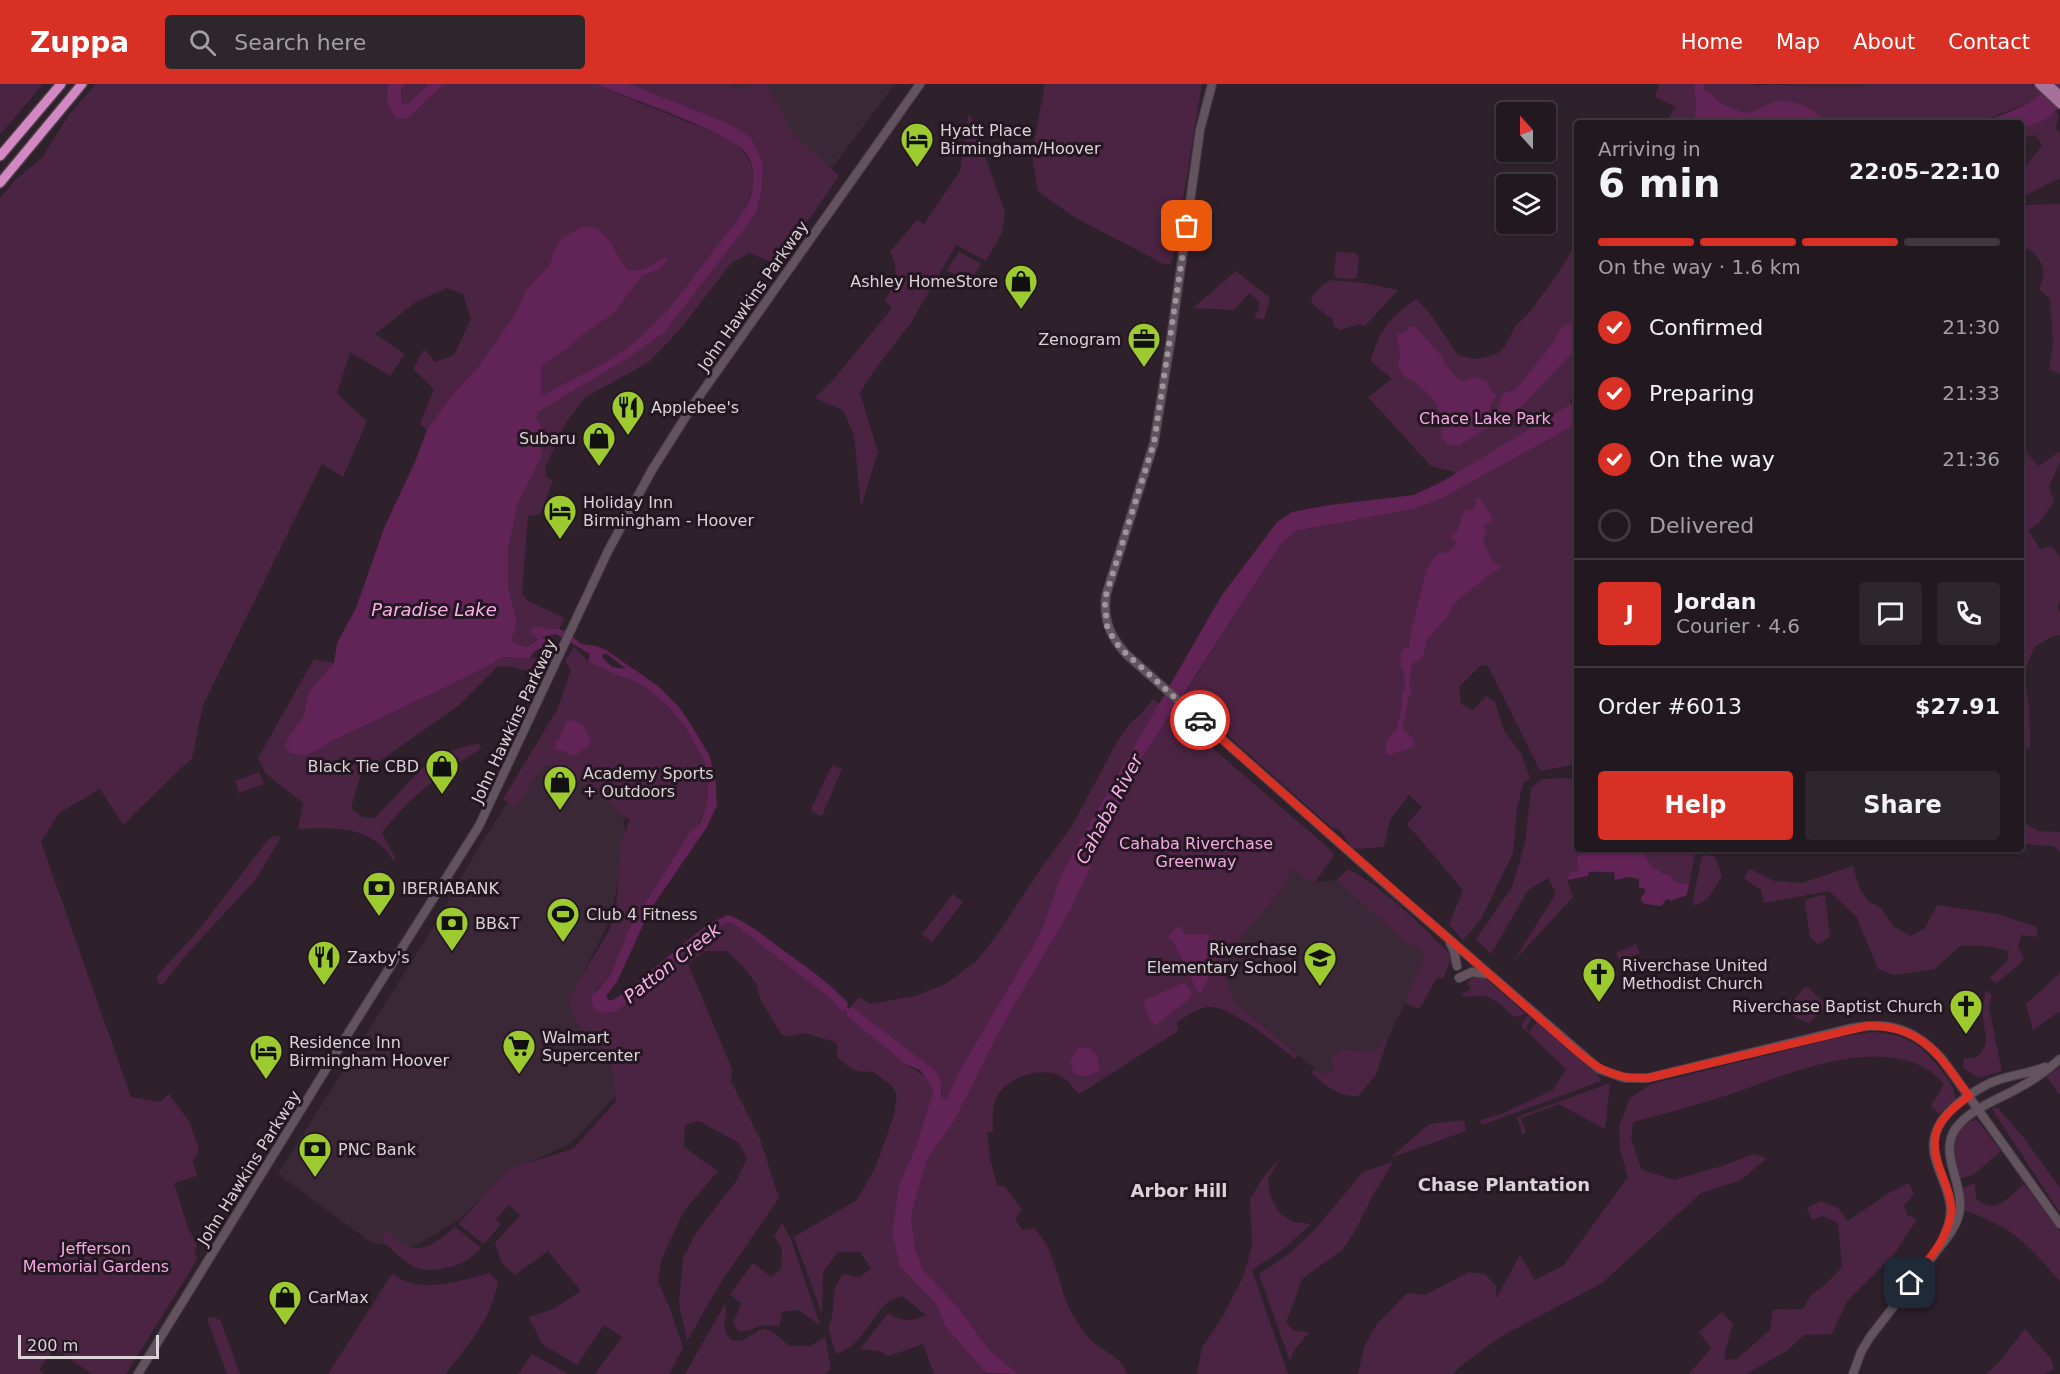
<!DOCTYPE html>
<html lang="en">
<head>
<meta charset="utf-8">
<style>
  body { margin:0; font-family:"DejaVu Sans",sans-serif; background:#2e262d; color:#f1f3f6; height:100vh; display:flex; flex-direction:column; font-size:22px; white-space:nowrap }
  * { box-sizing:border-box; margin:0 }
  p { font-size:20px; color:#a2a0a5 }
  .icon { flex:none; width:33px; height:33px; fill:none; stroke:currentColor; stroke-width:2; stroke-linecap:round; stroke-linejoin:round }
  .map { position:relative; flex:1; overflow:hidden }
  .sheet { position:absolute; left:1574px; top:36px; width:450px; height:732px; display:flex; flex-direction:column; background:#221920; border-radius:6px; box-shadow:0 2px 4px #0004,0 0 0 2px #3f383e }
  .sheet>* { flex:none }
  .needle { width:39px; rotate:339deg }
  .buttons { position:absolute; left:1496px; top:18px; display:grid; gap:12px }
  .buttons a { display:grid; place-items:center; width:60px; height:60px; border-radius:6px; background:#221920; box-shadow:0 2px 4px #0004,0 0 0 2px #3f383e; font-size:30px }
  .scale { position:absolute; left:18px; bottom:15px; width:141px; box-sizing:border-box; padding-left:6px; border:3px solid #dcd3d9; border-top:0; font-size:16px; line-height:21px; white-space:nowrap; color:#dcd3d9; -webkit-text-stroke:4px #241721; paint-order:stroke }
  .pin { position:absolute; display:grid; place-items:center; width:51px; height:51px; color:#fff; margin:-26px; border-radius:12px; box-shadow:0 3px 9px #0006 }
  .courier { position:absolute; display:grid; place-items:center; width:60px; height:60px; margin:-30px; border:4px solid #d93025; border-radius:50%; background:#fff; color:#222; box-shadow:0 2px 8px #0007 }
  .head em { font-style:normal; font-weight:700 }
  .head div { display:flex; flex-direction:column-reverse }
  .head { display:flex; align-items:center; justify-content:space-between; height:102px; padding:0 24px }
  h1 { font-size:39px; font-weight:700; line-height:45px }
  .bar { display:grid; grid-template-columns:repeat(4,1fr); gap:9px 6px; align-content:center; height:72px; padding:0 24px }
  .bar i { height:8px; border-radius:4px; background:#3f383e }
  .bar .current { background:#d93025 }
  .bar p { grid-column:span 4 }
  .line { display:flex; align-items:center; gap:15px; padding:0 24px; border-top:2px solid #3f383e }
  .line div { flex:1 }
  .round { display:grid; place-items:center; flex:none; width:63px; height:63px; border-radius:6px; background:#2e262d }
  ol { padding:0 24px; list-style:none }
  li { display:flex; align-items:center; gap:18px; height:66px }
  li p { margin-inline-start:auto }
  li .icon { padding:6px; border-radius:50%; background:#d93025; color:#fff; stroke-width:4 }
  li:last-child { color:#a2a0a5 }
  li i { width:33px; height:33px; border:3px solid #3f383e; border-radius:50% }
  .action { display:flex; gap:12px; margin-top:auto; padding:12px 24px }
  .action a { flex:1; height:69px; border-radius:6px; background:#d93025; color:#fff; font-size:24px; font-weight:700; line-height:69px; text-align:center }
  .action a+a { background:#2e262d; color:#f1f3f6 }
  header { display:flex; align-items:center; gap:36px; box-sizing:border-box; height:84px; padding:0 30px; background:#d93025; color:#fff }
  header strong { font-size:28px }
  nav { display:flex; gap:33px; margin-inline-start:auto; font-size:21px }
  .search { width:420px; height:54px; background:#2e262d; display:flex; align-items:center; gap:15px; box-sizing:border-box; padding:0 21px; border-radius:6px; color:#a2a0a5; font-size:22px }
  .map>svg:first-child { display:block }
  .built { fill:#3b2836 }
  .green { fill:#4b2443 }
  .water { fill:#622357; fill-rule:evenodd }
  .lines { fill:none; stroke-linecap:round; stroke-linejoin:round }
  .secondary-casing { stroke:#493e46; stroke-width:10 }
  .primary-casing { stroke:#493e46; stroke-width:11 }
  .highway-casing { stroke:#493e46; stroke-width:12 }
  .secondary { stroke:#63535f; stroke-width:8 }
  .primary { stroke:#a6729b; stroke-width:8 }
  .highway { stroke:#d387c3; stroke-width:9 }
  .done { stroke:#9f959c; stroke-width:6; stroke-dasharray:0 10.8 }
  .route { stroke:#d93025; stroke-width:8 }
  .labels { text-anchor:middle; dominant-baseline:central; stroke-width:6; stroke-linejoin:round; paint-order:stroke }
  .poi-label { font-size:16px; fill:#dcd3d9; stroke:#241721; text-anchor:start }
  .street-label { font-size:16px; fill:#dcd3d9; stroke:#241721 }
  .park-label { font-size:16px; fill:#f5aae4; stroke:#241721 }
  .water-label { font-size:18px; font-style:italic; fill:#fbb0ea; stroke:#241721 }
  .neighbourhood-label { font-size:18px; font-weight:bold; fill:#dcd3d9; stroke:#241721 }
</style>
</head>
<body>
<header>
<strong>Zuppa</strong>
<div class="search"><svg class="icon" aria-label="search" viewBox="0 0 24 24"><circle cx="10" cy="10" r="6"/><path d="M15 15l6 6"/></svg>Search here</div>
<nav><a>Home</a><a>Map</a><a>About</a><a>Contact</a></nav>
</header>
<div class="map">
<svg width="2060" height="1290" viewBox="0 0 2060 1290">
  <rect width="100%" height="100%" fill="#2e212b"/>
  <!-- built -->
  <path class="built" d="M 717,0 L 895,0 L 832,84 L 725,17 Z
    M 1786,0 L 1872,0 L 1864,3 L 1791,2 Z
    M 543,663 L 622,723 L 626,754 L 611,834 L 575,906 L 615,973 L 615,1013 L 570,1060 L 506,1089 L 459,1136 L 412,1164 L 372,1159 L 278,1090 L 432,845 L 477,766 Z
    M 1293,784 L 1304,795 L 1315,798 L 1337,796 L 1425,869 L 1405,919 L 1388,954 L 1384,956 L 1378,964 L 1366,969 L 1345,965 L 1329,973 L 1333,982 L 1332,987 L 1322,991 L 1234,918 L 1221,877 L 1280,808 Z"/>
  <!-- green -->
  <path class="green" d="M 0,0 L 43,0 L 0,51 Z
    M 96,0 L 388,0 L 386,12 L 407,35 L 444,0 L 594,0 L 713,48 L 736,60 L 746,70 L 752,83 L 754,97 L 750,112 L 742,130 C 710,172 680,219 639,254 C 611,279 574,295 541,312 L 541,282 L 567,265 L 578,254 L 613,230 L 643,191 L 656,187 L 665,173 C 652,180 641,189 627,186 L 609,156 L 597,144 L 583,142 L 554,166 L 550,180 L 526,206 L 517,227 L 490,266 L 478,283 L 452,311 L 427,346 L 420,340 L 434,305 L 413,285 L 424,265 L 435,278 L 454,271 L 471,235 L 463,210 L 447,204 L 417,217 L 375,250 L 405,270 L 390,292 L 350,268 L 337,310 L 367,337 L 343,393 L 322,380 L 203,621 L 192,675 L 180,685 L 123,741 L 100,705 L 59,729 L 41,758 L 131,1013 L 160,1018 L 169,1010 L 190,1039 L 199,1065 L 193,1077 L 197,1092 L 174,1099 L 187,1141 L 197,1162 L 194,1169 L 198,1174 L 126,1290 L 92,1290 L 54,1264 L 39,1286 L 44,1290 L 0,1290 L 0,114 L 15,96 L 42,74 L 68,32 Z
    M 405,0 L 429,0 L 406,21 L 403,21 C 399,14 402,6 405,0 Z
    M 630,0 L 728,0 L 737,6 L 755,0 L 767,0 L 792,49 L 839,92 L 777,181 L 750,169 L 731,179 L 683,242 L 649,278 L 584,314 L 565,340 L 545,384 L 546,392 L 553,397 L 540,430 L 528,432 L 522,509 L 528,517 L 565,534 L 559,545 L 547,545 L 538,542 L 535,552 L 538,554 L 527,563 L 515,561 L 512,555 L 517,538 L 508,502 L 508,465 L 518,419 L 541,374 L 535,335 L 538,328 L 627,275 L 664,249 L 756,130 L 762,105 L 763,79 L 751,53 L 730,40 Z
    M 1045,0 L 1202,0 L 1174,170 L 1171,179 L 1166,181 L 1074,133 L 1038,107 L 1032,70 Z
    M 1659,0 L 1753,0 L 1756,2 C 1767,0 1781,0 1791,2 L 1864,3 L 1872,0 L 2032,0 L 2043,11 L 2026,20 L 1977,39 L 1665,39 L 1676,23 L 1655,13 Z
    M 2056,27 L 2059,32 L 2055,44 L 2060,50 L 2060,94 L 2026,111 L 2026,121 L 2060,120 L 2060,290 L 2049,285 L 2053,261 L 2050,215 L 2039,205 C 2048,186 2043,177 2028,164 L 2021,167 L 2021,87 L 2042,62 L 2036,51 L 2021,54 L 2021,45 L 2035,40 Z
    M 969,28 L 1005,128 L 1002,149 L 986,177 L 956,161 L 912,237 L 873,288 L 860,309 L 878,368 L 861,423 L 854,351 L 843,326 L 815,314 L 834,295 L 892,224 L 885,217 C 894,198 901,189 890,168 L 917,136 L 924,140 L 960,87 Z
    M 1576,158 L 1576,309 L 1573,312 L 1559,349 L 1576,340 L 1576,680 L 1540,687 L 1488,582 L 1481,581 L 1459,603 L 1461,620 L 1473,626 L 1486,612 L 1495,617 L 1503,645 L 1522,671 L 1530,694 L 1523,700 L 1517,724 L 1513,769 L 1481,835 L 1463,856 L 1449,841 L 1463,806 L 1407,740 L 1422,723 L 1409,711 L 1390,736 L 1384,763 L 1353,765 L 1339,745 L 1332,744 L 1183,612 L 1280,461 L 1296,447 L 1414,425 L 1477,394 L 1431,382 L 1368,313 L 1392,295 L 1371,277 C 1380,244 1388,236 1416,215 L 1429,228 L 1458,271 L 1474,275 L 1484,274 L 1498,269 L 1505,262 L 1516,241 L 1528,230 L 1558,190 Z
    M 959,167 L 981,180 L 969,199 L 947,186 Z
    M 1338,168 L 1356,169 L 1359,172 L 1357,193 L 1355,195 L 1336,194 L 1334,191 L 1336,170 Z
    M 1236,187 L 1269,213 L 1269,219 L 1264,235 L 1254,234 L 1259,225 L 1259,217 L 1249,209 L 1234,226 L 1193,224 Z
    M 1331,196 L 1364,199 L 1398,206 L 1365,242 L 1360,240 L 1340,246 L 1334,242 L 1332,235 L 1311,219 C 1312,208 1322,202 1331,196 Z
    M 2020,358 L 2024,366 L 2039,382 L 2060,367 L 2060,378 L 2049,402 L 2054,418 L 2038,440 L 2028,446 L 2040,465 L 2052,462 L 2060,474 L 2060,517 L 2057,525 L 2060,527 L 2060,551 L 2051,553 L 2034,563 L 2024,590 L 2029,624 L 2030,664 L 2021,668 Z
    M 574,563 L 588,577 L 618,592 L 630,595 L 645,603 L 668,622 L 686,644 L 703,675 L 709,693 L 707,716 L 701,739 L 689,749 L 627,848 L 611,891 L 595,907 L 618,926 L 700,855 L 726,838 L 734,840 L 832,916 L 842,927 L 845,926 L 847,927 C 855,939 891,969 904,979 C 917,989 927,988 933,1008 L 916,1062 L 899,1101 L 892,1148 L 900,1183 L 937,1221 L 945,1242 L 987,1290 L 934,1290 L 923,1260 L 889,1272 L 879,1267 L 860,1265 L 888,1229 C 900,1238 913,1238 926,1231 L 902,1212 C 897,1214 889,1216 885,1221 C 867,1239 863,1260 836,1270 L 828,1244 C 839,1225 826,1208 844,1190 L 859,1193 L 871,1185 L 860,1168 L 838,1168 L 823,1188 L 822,1230 L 794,1153 L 857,1116 L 876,1082 L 894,1031 L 897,1011 L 892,1002 L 872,987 C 857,991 848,983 837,973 L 838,963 L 835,958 L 805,949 L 791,952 L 782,951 L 761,917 L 756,900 L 743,882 L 726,867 L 705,867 L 688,880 L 732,985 L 731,997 L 760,1055 L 779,1114 L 721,1198 L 687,1257 L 679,1219 L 683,1174 L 696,1149 L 737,1096 L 747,1074 L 739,1059 L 699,1037 L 685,1041 L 684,1063 L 718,1087 L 684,1127 L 661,1176 L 658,1198 L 670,1225 L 683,1264 L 669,1290 L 595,1290 L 622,1253 L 604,1241 L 577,1281 L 542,1260 L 529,1233 L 553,1225 L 581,1207 L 548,1167 L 515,1191 L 502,1179 L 495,1159 L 520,1131 L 509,1121 L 496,1135 L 501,1140 L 484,1160 L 458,1140 L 508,1085 L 573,1065 L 616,1017 C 615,1006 613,978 607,970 C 593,951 566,939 570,912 L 609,847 L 616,824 L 621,761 L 630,735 C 617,730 617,726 608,718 C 593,705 563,688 545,680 L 515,724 L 503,715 L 558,624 L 571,586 L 565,577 Z
    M 504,573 L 538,574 L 529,587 L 506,582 L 497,583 L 458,622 L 361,690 L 351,724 L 362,733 L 375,734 L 420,686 L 447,668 L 479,659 L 481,665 C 444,686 407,715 382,749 L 395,774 L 394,777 C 389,771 384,763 378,759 C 356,741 324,744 298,745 L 303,719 L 265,689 L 258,674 L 314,575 L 334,579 L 309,607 L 303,633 L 290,650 L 314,669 L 330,658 L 469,592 Z
    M 1153,615 L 1160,621 L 1062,789 L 1040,850 L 957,991 L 946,1016 L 943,1015 L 935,986 L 851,922 L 859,913 L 870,920 L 915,912 L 944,901 L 977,877 L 1002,844 L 1039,787 L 1072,742 L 1118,656 L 1130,639 L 1139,632 Z
    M 1172,629 L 1332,767 L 1333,773 L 1315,798 L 1304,795 L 1293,784 L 1280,808 L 1221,877 L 1234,918 L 1298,971 L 1295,975 C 1277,961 1229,920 1207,923 C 1196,925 1187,932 1177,938 L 1178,947 L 1079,1010 C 1073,1004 1067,994 1059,991 C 1036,982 1000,996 994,1020 C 992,1029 993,1040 993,1048 L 987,1048 L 990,1075 L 997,1101 L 1005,1103 L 1022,1126 L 1015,1135 L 1022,1146 L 1034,1144 C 1060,1172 1056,1203 1074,1233 C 1078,1240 1084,1249 1091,1256 C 1104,1269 1120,1270 1127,1290 L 1018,1290 L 989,1266 L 958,1223 L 923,1186 L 915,1164 L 911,1132 L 927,1075 L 953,1039 L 1001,944 L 1070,827 L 1139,679 Z
    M 833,681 L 842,685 L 822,732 L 812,728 L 811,725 L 831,683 Z
    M 259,688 L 264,700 L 239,709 L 235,697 Z
    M 1576,694 L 1576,765 L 1581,765 C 1578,773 1581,781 1579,785 C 1577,789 1570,793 1567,796 L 1573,813 L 1513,878 L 1556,809 L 1548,794 L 1528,806 L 1491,870 L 1476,855 L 1512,803 L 1525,760 L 1531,704 L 1542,695 Z
    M 2021,737 L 2038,747 L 2060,748 L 2060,768 L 2054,762 L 2021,760 Z
    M 273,752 L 281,753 L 256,795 L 187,870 L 163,900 L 160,901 L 156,893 L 197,848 L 267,757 Z
    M 1645,765 L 1696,765 L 1689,800 L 1675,798 L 1672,792 L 1653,785 L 1645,771 Z
    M 1702,771 L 1715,772 L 1722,792 C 1715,803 1707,822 1692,821 Z
    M 1853,782 L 1860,806 L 1869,818 L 1881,824 L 1893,842 L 1910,852 L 1925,844 L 1937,821 L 1997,830 L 2037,843 L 2037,853 L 2021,851 L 2018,863 L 2024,874 L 2020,880 L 1996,899 L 1989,894 L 2007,878 L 2009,867 L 1986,862 L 1960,862 L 1935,885 L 1894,891 L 1878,885 L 1856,832 L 1829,807 L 1764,819 L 1761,806 L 1744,794 L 1750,785 L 1774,797 L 1802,799 Z
    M 1347,786 L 1350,786 C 1387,807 1419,839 1449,869 L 1451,875 L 1443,894 L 1437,894 L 1419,925 L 1405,919 L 1425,869 L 1414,860 L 1408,861 L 1337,796 Z
    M 953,810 L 963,818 L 932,858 L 922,850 Z
    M 1825,811 L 1830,853 L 1818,860 L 1810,853 L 1805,820 L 1807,815 Z
    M 1636,860 L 1640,869 L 1620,877 L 1616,869 Z
    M 2060,889 L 2060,927 L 2033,946 L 2026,920 Z
    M 1480,892 L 1486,895 L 1526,930 L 1514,933 C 1495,915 1490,909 1464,913 L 1461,910 L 1471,905 L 1468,900 L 1471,894 Z
    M 1808,903 L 1827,922 L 1809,939 L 1796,934 L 1787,924 L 1804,904 Z
    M 1986,907 L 1992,910 L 1989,924 L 2002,987 L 1979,994 L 1963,984 L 1964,974 L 1976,974 C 1993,958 1984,952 1983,933 C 1982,924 1984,915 1986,907 Z
    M 1528,931 L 1532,934 L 1526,944 L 1529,948 L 1537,937 L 1597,989 L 1601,997 L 1482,1041 L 1480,1036 L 1499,1031 L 1553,1006 L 1566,985 L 1521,942 Z
    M 1872,948 C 1907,950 1923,961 1943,989 C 1949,997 1955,1005 1955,1015 L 1939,1030 L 1931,1022 L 1944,1000 C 1939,995 1933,988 1927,985 C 1871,953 1789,990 1734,1009 C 1701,1020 1667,1029 1633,1038 L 1631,1055 L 1642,1086 L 1674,1096 L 1722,1082 L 1754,1070 L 1767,1074 L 1741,1096 L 1701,1109 L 1602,1199 L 1500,1253 L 1458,1284 L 1453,1290 L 1358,1290 L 1364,1263 L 1377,1240 L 1407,1209 L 1425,1211 L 1469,1188 L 1485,1190 L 1496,1202 L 1496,1215 L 1520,1171 L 1535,1196 L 1563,1182 L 1628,1093 L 1620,1065 L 1619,1042 L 1630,1014 L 1651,1000 L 1840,953 Z
    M 1388,954 L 1376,991 L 1358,1012 C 1339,1014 1325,1000 1311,989 L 1315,985 L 1322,991 L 1332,987 L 1333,982 L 1329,974 L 1345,965 L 1366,969 L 1378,964 L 1384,955 Z
    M 2060,983 L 2060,1010 L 2059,1010 L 2046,992 Z
    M 1610,999 L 1605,1045 L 1559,1020 L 1521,1034 L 1526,1049 L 1522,1050 L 1517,1033 Z
    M 1997,1023 L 2024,1054 L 2060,1104 L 2060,1129 L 1992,1025 Z
    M 936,1024 L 943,1025 L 929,1045 L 932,1026 Z
    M 1976,1035 L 2001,1067 L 1973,1091 L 1959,1095 C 1952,1072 1948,1045 1976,1035 Z
    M 1464,1036 L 1466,1047 L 1390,1074 L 1429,1040 Z
    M 1280,1074 L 1268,1095 L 1270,1112 L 1280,1130 L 1294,1138 L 1311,1140 L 1286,1163 L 1252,1186 L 1288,1290 L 1197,1290 L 1202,1264 L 1223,1232 L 1243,1193 L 1252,1163 L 1250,1115 L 1262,1095 Z
    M 1393,1078 L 1372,1113 L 1355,1147 L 1343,1165 L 1302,1195 L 1286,1239 L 1295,1247 L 1309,1248 L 1293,1268 L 1290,1277 L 1259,1190 L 1290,1169 L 1316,1144 L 1363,1088 Z
    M 1909,1099 L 1914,1111 L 1904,1121 L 1907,1131 L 1917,1135 L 1895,1169 L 1847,1217 L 1832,1250 L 1804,1251 L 1788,1266 L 1746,1290 L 1689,1290 L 1711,1264 L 1699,1248 L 1722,1228 L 1733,1240 L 1724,1271 L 1726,1276 L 1737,1275 L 1770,1246 L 1773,1226 L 1803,1225 L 1811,1211 L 1827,1199 L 1842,1183 L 1838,1139 L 1823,1132 L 1812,1136 L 1807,1124 L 1821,1117 L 1838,1124 L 1848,1137 L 1889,1109 Z
    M 1975,1099 L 1976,1115 C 1997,1131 2007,1114 2024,1100 L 2060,1148 L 2060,1198 C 2028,1160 2012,1143 1964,1126 L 1962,1104 Z
    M 782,1139 L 790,1153 L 820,1241 L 798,1226 L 782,1228 L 779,1243 C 758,1237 755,1248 738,1247 L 733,1239 L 741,1220 L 730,1210 L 753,1179 L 771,1193 L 781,1185 L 782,1165 L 774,1152 Z
    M 455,1143 L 481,1164 C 467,1178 465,1179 446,1184 C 414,1192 403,1176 382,1156 L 386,1145 C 391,1150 397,1158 404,1161 C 422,1172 442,1154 455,1143 Z
    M 490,1189 L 498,1198 C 491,1235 469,1261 445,1290 L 328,1290 L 392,1190 C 422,1211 458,1197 490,1189 Z
    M 725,1220 C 730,1236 717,1238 731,1256 L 741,1257 L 762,1245 L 770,1246 L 790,1262 L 810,1262 L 825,1253 L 831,1284 L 825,1290 L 685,1290 Z
    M 212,1233 L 220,1236 L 240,1290 L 227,1290 L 207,1235 Z
    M 2025,1245 L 2051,1275 L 2054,1285 L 2044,1290 L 1986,1290 L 1999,1278 Z
    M 532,1270 L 568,1290 L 518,1290 Z"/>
  <!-- water -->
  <path class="water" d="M 388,0 L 405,0 L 401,7 L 401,18 L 406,21 L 429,0 L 444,0 L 407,35 L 396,34 C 387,22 385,14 388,0 Z
    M 594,0 L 630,0 L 730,40 L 751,53 L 763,79 L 762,105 L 756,130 L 664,249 L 627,275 L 538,328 L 536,335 L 543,346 L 541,374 L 518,419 L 508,465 L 508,502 L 517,538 L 512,555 L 515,560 L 527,563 L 538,555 L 531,548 L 533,544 L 538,542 L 547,545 L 559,545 L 567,548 L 581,560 L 596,562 L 606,566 L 658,602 L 679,623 L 692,642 L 709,671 L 715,691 L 717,721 L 707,743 L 650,826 L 617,898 L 606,912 L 608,916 L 613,916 L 621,911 L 708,840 L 728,831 C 746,837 764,852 779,863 C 803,881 828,897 848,919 L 847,923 L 849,925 L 851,922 L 935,986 L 941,996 L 941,1012 L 946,1016 L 957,991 L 1040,850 L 1062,789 L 1093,734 L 1222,511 L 1277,438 L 1292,428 L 1329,421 L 1414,411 L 1443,397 L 1576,317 L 1576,340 L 1442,414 L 1414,425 L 1296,447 L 1280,461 L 1139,679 L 1070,827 L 1001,944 L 953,1039 L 927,1075 L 911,1132 L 915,1164 L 923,1186 L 958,1223 L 989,1266 L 1018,1290 L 986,1289 L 945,1242 L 937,1221 L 900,1183 L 892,1148 L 899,1101 L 916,1062 L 933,1008 L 930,1000 L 920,986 L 905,980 L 847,932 L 847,927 L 844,926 L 842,928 L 832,916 L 734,840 L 727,838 L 700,855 L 618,926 C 604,931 592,931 591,913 L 611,891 L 627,848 L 689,749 L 701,739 L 707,717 L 709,693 L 703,675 L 686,644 L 668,622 L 645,603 L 630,595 L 618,592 L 588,577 L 590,570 L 556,550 L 542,553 L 550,559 L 549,561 L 536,566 L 529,574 L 504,573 L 469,592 L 330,658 C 317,668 308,673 290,669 L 285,662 L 290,650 L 303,633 L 309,607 L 334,579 L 337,559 L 356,524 L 384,444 L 415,378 L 427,346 L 452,311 L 478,283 L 490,266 L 517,227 L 526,206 L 550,180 L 554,166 L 561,155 L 583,142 L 597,144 L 609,156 L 627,186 C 641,189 653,180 665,173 L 668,177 L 656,187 L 643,191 L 613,230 L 578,254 L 567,265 L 541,282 L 541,312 C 574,294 611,279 639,254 C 669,228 693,195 716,163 C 728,148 742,132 750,114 C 755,101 755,83 747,70 C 734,50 622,11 594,0 ZM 603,570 L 607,570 L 626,585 L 612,583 L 602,573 Z
    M 1694,0 L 1704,0 L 1704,7 C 1712,9 1713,13 1719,18 C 1724,21 1735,26 1741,28 C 1753,31 1761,23 1772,19 C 1793,12 1814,26 1828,39 L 1694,39 L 1696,19 Z
    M 2052,0 L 2060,0 C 2060,6 2060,13 2060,19 C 2057,33 2032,41 2021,45 L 2020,39 L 1977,39 C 2003,31 2034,21 2052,0 Z
    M 1576,234 L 1576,268 L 1569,272 L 1522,322 L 1460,361 L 1450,361 L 1441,354 L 1442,336 L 1436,319 L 1417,299 L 1405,293 L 1398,283 L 1400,269 L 1397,251 L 1408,246 L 1409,243 L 1414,242 L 1443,273 L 1444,279 L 1459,296 L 1463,297 L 1476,293 L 1487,298 L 1490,306 L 1497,312 L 1489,322 L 1493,329 L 1499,322 L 1502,310 L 1516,305 L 1553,259 L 1561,245 Z
    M 1479,413 L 1491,431 L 1492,437 L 1485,441 L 1484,444 L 1487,448 L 1483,458 L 1493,478 L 1502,483 L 1489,491 L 1460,514 L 1452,523 L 1448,532 L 1427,555 L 1423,573 L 1412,580 L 1409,602 L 1412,608 L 1409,613 L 1402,644 L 1413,654 L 1415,663 L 1388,671 L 1385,668 L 1387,656 L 1397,644 L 1402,621 L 1401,613 L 1404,606 L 1405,593 L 1401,582 L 1400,571 L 1404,564 L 1409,564 L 1412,540 L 1416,538 L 1414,534 L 1427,485 L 1437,470 C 1447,468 1453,469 1456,458 L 1451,453 L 1457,447 L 1465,425 L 1472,427 L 1476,422 L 1475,416 Z
    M 573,636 L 583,641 L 591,658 L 587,663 L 578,670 L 570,671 L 564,667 L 555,666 L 556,657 L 560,654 L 566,638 Z
    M 1581,765 L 1645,765 L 1645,771 L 1653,785 L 1658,785 L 1662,789 L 1672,792 L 1675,798 L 1689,800 L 1687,811 L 1671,817 L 1667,815 L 1661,822 L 1645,820 L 1641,817 L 1641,813 L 1645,809 L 1645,805 L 1639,803 L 1639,795 L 1629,793 L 1615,796 L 1614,788 C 1605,789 1598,787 1589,788 L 1588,792 L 1567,796 L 1571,787 L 1576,788 L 1579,785 L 1577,773 Z
    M 1179,842 L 1186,851 L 1210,850 L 1207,875 L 1208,895 L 1200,910 L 1198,909 L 1176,862 L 1168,853 L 1173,846 Z
    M 1183,899 L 1188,902 L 1192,909 L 1190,914 L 1156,941 L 1150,937 L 1144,920 L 1147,915 Z
    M 1078,964 L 1089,964 L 1097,971 L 1100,986 C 1085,993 1072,998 1070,976 Z"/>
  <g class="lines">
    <defs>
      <path id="secondary" d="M 1212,0 L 1200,46 L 1171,254 L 1154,359 L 1106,511 C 1103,536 1110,552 1126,570 L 1390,804 L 1599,985 L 1625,994 L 1648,994 L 1852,944 C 1891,937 1916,946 1942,975 L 2060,1140
        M 1450,859 L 1454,867 L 1457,882
        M 1459,894 L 1472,888 L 1486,890
        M 1944,1152 C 1960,1119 1943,1104 1935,1073 C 1926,1039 1961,1014 1988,1000 C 2006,991 2026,991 2045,983
        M 138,1290 L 344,956 L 479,742 L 608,467 L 652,386 L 693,321 L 920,0
        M 1853,1290 L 1861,1268 L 1870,1253 L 1946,1155 C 1954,1144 1960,1134 1960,1121 C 1961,1096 1939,1067 1956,1044 C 1972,1023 2001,1015 2022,1002 C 2036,995 2048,985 2060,975"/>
      <path id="primary" d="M 2039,0 L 2060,20
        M 2048,0 L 2060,11"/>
      <path id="highway" d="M 0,72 L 61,0
        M 0,99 L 82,0"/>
    </defs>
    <!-- secondary casing -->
    <use href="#secondary" class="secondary-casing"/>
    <!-- primary casing -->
    <use href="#primary" class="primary-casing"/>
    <!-- highway casing -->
    <use href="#highway" class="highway-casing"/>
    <!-- secondary -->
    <use href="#secondary" class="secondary"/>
    <!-- primary -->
    <use href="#primary" class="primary"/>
    <!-- highway -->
    <use href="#highway" class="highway"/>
  </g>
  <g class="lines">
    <!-- done -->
    <path class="done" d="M 1187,142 L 1154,359 L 1106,511 L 1105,521 L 1107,542 L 1114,556 L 1121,565 L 1200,636"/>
    <!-- route -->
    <path class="route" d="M 1200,636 L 1556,949 C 1586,975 1605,997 1648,994 L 1867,942 C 1921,940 1940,972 1969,1012 C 1935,1037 1926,1052 1943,1093 C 1947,1104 1952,1116 1951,1129 C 1948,1156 1926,1178 1910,1199"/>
  </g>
  <!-- icons -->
  <defs>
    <symbol id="hotel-pin" viewBox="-11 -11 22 30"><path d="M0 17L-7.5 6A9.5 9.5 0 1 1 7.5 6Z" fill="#9dca2f" stroke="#241721"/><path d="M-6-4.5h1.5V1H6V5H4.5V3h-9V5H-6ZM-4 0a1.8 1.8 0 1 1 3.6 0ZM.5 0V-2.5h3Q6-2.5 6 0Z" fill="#111"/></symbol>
    <symbol id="shop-pin" viewBox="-11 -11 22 30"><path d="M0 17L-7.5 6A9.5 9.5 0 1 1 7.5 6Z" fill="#9dca2f" stroke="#241721"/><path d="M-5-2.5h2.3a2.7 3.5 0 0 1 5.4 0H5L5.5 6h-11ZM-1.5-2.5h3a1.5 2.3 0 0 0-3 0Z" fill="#111"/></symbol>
    <symbol id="office-pin" viewBox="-11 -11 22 30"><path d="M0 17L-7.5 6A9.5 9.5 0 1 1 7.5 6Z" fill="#9dca2f" stroke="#241721"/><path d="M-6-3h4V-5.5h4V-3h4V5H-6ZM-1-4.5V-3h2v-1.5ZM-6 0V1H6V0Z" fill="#111"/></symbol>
    <symbol id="restaurant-pin" viewBox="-11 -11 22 30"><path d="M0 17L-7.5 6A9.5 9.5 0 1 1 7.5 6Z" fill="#9dca2f" stroke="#241721"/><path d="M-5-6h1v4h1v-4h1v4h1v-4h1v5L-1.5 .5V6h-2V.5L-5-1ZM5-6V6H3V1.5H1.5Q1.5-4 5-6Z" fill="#111"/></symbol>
    <symbol id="bank-pin" viewBox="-11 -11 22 30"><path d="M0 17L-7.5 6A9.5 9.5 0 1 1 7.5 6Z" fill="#9dca2f" stroke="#241721"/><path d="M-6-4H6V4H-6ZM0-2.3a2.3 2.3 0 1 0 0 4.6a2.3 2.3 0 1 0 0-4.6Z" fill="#111"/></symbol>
    <symbol id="stadium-pin" viewBox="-11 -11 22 30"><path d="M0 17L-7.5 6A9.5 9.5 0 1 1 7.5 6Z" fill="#9dca2f" stroke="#241721"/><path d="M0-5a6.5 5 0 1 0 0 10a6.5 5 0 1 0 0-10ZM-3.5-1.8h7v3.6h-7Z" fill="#111"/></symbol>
    <symbol id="school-pin" viewBox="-11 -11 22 30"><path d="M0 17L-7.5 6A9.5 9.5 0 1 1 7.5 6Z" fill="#9dca2f" stroke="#241721"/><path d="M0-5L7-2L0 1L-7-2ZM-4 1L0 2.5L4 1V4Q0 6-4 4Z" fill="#111"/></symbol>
    <symbol id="church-pin" viewBox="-11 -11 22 30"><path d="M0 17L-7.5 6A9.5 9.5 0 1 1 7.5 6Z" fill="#9dca2f" stroke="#241721"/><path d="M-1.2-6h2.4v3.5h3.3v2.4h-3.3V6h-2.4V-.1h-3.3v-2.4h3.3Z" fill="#111"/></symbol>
    <symbol id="supermarket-pin" viewBox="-11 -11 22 30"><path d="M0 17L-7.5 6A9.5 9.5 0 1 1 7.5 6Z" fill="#9dca2f" stroke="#241721"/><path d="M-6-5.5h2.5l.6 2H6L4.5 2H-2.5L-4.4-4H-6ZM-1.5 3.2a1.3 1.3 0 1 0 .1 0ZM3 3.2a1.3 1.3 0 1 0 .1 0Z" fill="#111"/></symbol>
  </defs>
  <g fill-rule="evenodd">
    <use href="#hotel-pin" x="898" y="36" width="38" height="52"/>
    <use href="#shop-pin" x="1002" y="178" width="38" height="52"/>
    <use href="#office-pin" x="1125" y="236" width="38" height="52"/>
    <use href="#restaurant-pin" x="609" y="304" width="38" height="52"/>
    <use href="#shop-pin" x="580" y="335" width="38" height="52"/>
    <use href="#hotel-pin" x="541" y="408" width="38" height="52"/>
    <use href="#shop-pin" x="423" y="663" width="38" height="52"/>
    <use href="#shop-pin" x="541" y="679" width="38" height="52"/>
    <use href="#bank-pin" x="360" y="785" width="38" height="52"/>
    <use href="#stadium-pin" x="544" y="811" width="38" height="52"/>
    <use href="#bank-pin" x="433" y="820" width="38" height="52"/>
    <use href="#restaurant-pin" x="305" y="854" width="38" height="52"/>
    <use href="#school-pin" x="1301" y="855" width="38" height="52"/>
    <use href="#church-pin" x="1580" y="871" width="38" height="52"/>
    <use href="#church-pin" x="1947" y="903" width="38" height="52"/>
    <use href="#supermarket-pin" x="500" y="943" width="38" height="52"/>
    <use href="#hotel-pin" x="247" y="948" width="38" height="52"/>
    <use href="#bank-pin" x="296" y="1046" width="38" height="52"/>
    <use href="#shop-pin" x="266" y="1194" width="38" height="52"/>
  </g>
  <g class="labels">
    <!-- poi labels -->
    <g class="poi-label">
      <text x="940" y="46">Hyatt Place<tspan x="940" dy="18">Birmingham/Hoover</tspan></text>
      <text x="998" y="197" text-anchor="end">Ashley HomeStore</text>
      <text x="1121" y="255" text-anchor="end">Zenogram</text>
      <text x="651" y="323">Applebee's</text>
      <text x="576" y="354" text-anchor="end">Subaru</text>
      <text x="583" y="418">Holiday Inn<tspan x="583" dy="18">Birmingham - Hoover</tspan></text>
      <text x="419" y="682" text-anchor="end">Black Tie CBD</text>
      <text x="583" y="689">Academy Sports<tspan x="583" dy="18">+ Outdoors</tspan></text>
      <text x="402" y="804">IBERIABANK</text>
      <text x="586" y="830">Club 4 Fitness</text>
      <text x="475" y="839">BB&amp;T</text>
      <text x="1297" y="865" text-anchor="end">Riverchase<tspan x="1297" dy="18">Elementary School</tspan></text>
      <text x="347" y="873">Zaxby's</text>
      <text x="1622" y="881">Riverchase United<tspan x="1622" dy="18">Methodist Church</tspan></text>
      <text x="1943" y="922" text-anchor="end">Riverchase Baptist Church</text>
      <text x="542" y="953">Walmart<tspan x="542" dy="18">Supercenter</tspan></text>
      <text x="289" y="958">Residence Inn<tspan x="289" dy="18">Birmingham Hoover</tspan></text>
      <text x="338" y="1065">PNC Bank</text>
      <text x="308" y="1213">CarMax</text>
    </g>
    <!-- street labels -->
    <g class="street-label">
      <text transform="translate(753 212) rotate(-55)">John Hawkins Parkway</text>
      <text transform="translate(514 637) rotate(-65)">John Hawkins Parkway</text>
      <text transform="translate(249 1084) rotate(-58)">John Hawkins Parkway</text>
    </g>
    <!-- park labels -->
    <g class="park-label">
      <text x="1485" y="334">Chace Lake Park</text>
      <text x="1196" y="759">Cahaba Riverchase<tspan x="1196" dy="18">Greenway</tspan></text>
      <text x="96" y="1164">Jefferson<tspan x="96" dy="18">Memorial Gardens</tspan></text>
    </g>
    <!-- water labels -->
    <g class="water-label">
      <text x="434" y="525">Paradise Lake</text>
      <text transform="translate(1109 725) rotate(-62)">Cahaba River</text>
      <text transform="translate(672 879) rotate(-38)">Patton Creek</text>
    </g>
    <!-- neighbourhood labels -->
    <g class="neighbourhood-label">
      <text x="1504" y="1100">Chase Plantation</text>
      <text x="1179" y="1106">Arbor Hill</text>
    </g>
  </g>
</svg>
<div class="buttons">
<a><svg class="needle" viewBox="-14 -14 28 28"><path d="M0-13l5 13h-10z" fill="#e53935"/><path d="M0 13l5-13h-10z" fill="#a2a0a5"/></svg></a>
<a><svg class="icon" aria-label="layers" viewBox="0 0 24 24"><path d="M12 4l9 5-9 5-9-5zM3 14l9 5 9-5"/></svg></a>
</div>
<div class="scale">200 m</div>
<div class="pin" style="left:1187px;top:142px;background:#ea580c"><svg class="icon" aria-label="bag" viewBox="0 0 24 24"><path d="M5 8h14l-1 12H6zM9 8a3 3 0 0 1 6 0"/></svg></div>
<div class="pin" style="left:1910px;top:1199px;background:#1f2937"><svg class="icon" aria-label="home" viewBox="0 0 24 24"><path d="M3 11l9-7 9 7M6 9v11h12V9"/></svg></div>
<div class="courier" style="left:1200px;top:636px"><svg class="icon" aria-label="car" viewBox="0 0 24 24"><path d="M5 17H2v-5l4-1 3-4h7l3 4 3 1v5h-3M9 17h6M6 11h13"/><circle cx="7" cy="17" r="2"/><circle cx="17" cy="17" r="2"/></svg></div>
<section class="sheet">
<div class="head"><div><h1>6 min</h1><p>Arriving in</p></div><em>22:05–22:10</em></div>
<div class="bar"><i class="current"></i><i class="current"></i><i class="current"></i><i></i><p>On the way · 1.6 km</p></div>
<ol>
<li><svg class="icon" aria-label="check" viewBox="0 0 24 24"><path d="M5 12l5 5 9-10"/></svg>Confirmed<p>21:30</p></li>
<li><svg class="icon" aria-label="check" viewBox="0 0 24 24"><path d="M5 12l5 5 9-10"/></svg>Preparing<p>21:33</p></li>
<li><svg class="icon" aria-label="check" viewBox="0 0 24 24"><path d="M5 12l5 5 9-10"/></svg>On the way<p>21:36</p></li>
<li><i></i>Delivered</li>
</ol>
<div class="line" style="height:108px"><b class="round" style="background:#d93025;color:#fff">J</b><div><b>Jordan</b><p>Courier · 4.6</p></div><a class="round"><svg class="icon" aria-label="chat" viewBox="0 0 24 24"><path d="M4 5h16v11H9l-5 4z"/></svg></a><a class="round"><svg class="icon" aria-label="phone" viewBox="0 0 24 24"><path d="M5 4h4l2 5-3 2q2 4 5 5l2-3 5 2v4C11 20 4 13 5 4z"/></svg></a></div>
<div class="line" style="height:78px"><div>Order #6013</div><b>$27.91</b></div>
<div class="action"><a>Help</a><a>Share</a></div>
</section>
</div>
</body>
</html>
